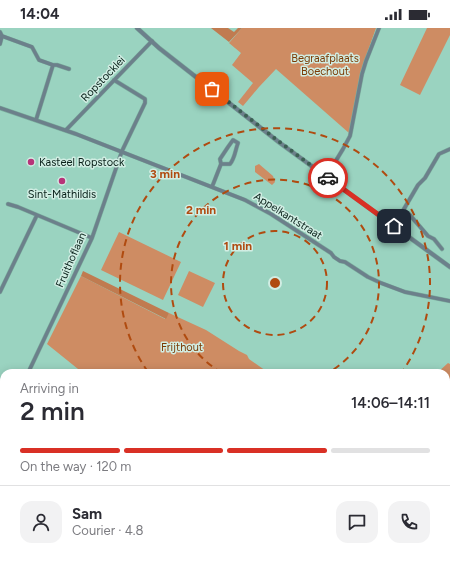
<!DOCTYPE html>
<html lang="en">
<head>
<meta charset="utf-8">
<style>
  body { margin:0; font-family:Figtree,sans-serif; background:#f2f2f3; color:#2b2b33; height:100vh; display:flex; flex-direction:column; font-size:15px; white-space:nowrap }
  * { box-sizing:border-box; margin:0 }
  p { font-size:13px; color:#7c7c81 }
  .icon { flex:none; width:22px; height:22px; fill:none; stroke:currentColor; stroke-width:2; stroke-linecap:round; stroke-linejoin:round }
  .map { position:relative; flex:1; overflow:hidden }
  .details { position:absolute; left:0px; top:341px; width:450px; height:196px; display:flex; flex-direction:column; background:#fff; border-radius:12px 12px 0 0; box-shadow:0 2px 10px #0003 }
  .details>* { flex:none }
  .pin { position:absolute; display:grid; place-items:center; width:34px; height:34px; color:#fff; margin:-17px; border-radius:8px; box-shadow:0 2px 6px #0006 }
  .courier { position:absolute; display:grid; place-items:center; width:40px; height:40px; margin:-20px; border:3px solid #d93025; border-radius:50%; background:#fff; color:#222; box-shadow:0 1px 5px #0007 }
  .overview em { font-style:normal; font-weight:600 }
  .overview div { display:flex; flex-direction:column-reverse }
  .overview { display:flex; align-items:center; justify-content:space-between; height:68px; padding:0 20px }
  h1 { font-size:26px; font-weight:600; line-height:30px }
  .bar { display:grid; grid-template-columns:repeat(4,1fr); gap:6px 4px; align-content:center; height:48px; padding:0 20px }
  .bar i { height:5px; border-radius:3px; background:#e1e1e2 }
  .bar .active { background:#d93025 }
  .bar p { grid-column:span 4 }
  .line { display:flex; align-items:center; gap:10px; padding:0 20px; border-top:1px solid #e1e1e2 }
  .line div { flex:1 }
  .round { display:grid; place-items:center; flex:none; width:42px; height:42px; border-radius:12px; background:#f2f2f3 }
  .status { display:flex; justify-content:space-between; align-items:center; height:28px; padding:0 20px; background:#fff; direction:ltr }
  .status svg { height:11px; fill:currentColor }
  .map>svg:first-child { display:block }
  .green { fill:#ce8c63 }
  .forest { fill:#c07b50 }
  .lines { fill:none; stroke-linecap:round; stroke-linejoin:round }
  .stream { stroke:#7674a3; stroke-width:1.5 }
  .minor-casing { stroke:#7daf9f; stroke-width:4.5 }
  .tertiary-casing { stroke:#7daf9f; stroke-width:5 }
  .minor { stroke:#6c808b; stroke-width:3.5 }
  .tertiary { stroke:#6c808b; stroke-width:4 }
  .done { stroke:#3c5f54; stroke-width:4; stroke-dasharray:0 7.2 }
  .route { stroke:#d93025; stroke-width:5 }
  .ring { fill:none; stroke:#b04b10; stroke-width:2; stroke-dasharray:7 5 }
  .poi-dot { fill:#b73379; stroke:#d1ede3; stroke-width:1.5 }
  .labels { text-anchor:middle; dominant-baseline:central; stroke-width:3; stroke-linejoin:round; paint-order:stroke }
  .park-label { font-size:11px; fill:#7a3a04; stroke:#d1ede3 }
  .street-label { font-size:11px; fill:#09211a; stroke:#d1ede3 }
  .poi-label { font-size:11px; fill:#09211a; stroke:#d1ede3; text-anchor:start }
  .centre { fill:#b04b10; stroke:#d1ede3; stroke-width:2 }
  .ring-label { font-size:12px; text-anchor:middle; font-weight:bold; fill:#b04b10; stroke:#d1ede3; stroke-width:3; stroke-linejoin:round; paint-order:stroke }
</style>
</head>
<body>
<div class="status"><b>14:04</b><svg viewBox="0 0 49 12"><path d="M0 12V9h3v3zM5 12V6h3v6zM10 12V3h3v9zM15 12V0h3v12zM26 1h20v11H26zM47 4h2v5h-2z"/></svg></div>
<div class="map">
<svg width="450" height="537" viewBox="0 0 450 537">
  <rect width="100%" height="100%" fill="#9ad3c0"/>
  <!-- green -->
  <path class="green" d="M 242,0 L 376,0 L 361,43 L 349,105 L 276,41 L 259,59 L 243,78 L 238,74 L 253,55 L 232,37 L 241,25 L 229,15 Z
    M 427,0 L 450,0 L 450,7 L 420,67 L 400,57 Z
    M 259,136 L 273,148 L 275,154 L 272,157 L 255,144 L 255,138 Z
    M 119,204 L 181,234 L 163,272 L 101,242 Z
    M 189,243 L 215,255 L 203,279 L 178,267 Z
    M 81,248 L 165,291 L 169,285 L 206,302 L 239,323 L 247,327 L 249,331 L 269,345 L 83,345 L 47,316 Z
    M 448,335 L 450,336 L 450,375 L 446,380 L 446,345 L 437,345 Z
    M 63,533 L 418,533 L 416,537 L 63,537 L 61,535 Z"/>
  <!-- forest -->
  <path class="forest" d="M 211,0 L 228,0 L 234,4 L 238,0 L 242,0 L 229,14 Z
    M 83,243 L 169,285 L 166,291 L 81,248 Z
    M 371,533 L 417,533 L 415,537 L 369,537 Z"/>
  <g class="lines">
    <!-- stream -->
    <path class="stream" d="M 0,529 L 4,527
      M 184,533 L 188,537
      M 285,533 L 299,537
      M 268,537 L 274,533
      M 316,537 L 322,533
      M 367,537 L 369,533"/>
    <defs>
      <path id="minor" d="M 0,4 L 2,8 L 32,19 L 39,32 L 53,37 L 36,92
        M 0,16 L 2,8
        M 53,37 L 57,37 L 69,41
        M 0,80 L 76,106 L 245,172 L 271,186 L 331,225 L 334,229 L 340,233 L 345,234 L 368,249 L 381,255 L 405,264 L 450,273
        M 66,102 L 152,13
        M 326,149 L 343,121 L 350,108 L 362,46 L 366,33 L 379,0
        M 212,159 L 221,136 L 220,131 L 228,119 L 233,112 L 238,115 C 235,123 235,130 230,136 L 221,136
        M 8,176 L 18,179 L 92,210
        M 402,185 L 406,184 L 409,186 L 428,208 L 434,211 L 442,221
        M 394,198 L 418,157 L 425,150 L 439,126 L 450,121
        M 0,264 L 37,187
        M 28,345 L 92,210 L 122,123 L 145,75 L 145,71 L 114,52
        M 446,384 L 450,379
        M 0,401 L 4,394
        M 0,488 L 4,492
        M 446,519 L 450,526
        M 50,533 L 54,537
        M 419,537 L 421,533"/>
      <path id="tertiary" d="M 137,0 L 159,20 L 280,115 L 450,239"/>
    </defs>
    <!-- minor casing -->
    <use href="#minor" class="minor-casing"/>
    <!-- tertiary casing -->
    <use href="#tertiary" class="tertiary-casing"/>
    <!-- minor -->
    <use href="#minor" class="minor"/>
    <!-- tertiary -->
    <use href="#tertiary" class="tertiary"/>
  </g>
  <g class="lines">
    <!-- done -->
    <path class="done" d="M 212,61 L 277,112 L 328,150"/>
    <!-- route -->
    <path class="route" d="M 328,150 L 394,198"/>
  </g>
  <!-- distance rings -->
  <g class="ring">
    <circle cx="275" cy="255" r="52"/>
    <path d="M222 345A104 104 0 1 1 328 345"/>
    <path d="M148 344A155 155 0 1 1 402 344"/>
  </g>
  <!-- markers -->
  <g class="poi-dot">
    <circle cx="31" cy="134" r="4"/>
    <circle cx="62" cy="153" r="4"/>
  </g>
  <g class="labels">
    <!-- park labels -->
    <g class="park-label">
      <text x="325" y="30">Begraafplaats<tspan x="325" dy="13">Boechout</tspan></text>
      <text x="182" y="319">Frijthout</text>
    </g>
    <!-- street labels -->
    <g class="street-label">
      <text transform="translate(103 51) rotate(-46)">Ropstocklei</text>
      <text transform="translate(288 188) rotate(32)">Appelkantstraat</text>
      <text transform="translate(71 232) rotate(-66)">Fruithoflaan</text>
    </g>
    <!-- poi labels -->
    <g class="poi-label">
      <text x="39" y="134">Kasteel Ropstock</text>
      <text x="62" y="166" text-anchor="middle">Sint-Mathildis</text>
    </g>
  </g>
  <circle cx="275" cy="255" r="6" class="centre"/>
  <g class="ring-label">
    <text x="165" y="150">3 min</text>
    <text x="201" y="186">2 min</text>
    <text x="238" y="222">1 min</text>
  </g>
</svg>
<div class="pin" style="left:212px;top:61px;background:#ea580c"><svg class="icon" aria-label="bag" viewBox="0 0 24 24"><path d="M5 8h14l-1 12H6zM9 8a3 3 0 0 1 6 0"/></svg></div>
<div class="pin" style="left:394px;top:198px;background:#1f2937"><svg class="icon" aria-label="home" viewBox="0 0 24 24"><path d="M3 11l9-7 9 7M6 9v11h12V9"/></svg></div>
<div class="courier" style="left:328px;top:150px"><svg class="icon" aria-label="car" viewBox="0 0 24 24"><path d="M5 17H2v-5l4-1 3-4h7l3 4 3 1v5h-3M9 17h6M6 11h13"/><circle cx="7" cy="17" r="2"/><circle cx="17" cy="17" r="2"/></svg></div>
<section class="details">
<div class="overview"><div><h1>2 min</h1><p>Arriving in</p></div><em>14:06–14:11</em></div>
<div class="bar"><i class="active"></i><i class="active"></i><i class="active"></i><i></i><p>On the way · 120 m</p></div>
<div class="line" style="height:72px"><a class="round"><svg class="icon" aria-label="person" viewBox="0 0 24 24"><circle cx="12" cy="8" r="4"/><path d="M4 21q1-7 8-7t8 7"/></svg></a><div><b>Sam</b><p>Courier · 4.8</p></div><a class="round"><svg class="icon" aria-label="chat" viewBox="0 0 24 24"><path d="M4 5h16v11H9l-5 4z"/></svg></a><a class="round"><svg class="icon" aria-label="phone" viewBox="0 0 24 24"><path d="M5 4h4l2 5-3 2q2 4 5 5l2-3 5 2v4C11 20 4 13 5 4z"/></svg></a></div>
</section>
</div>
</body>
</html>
